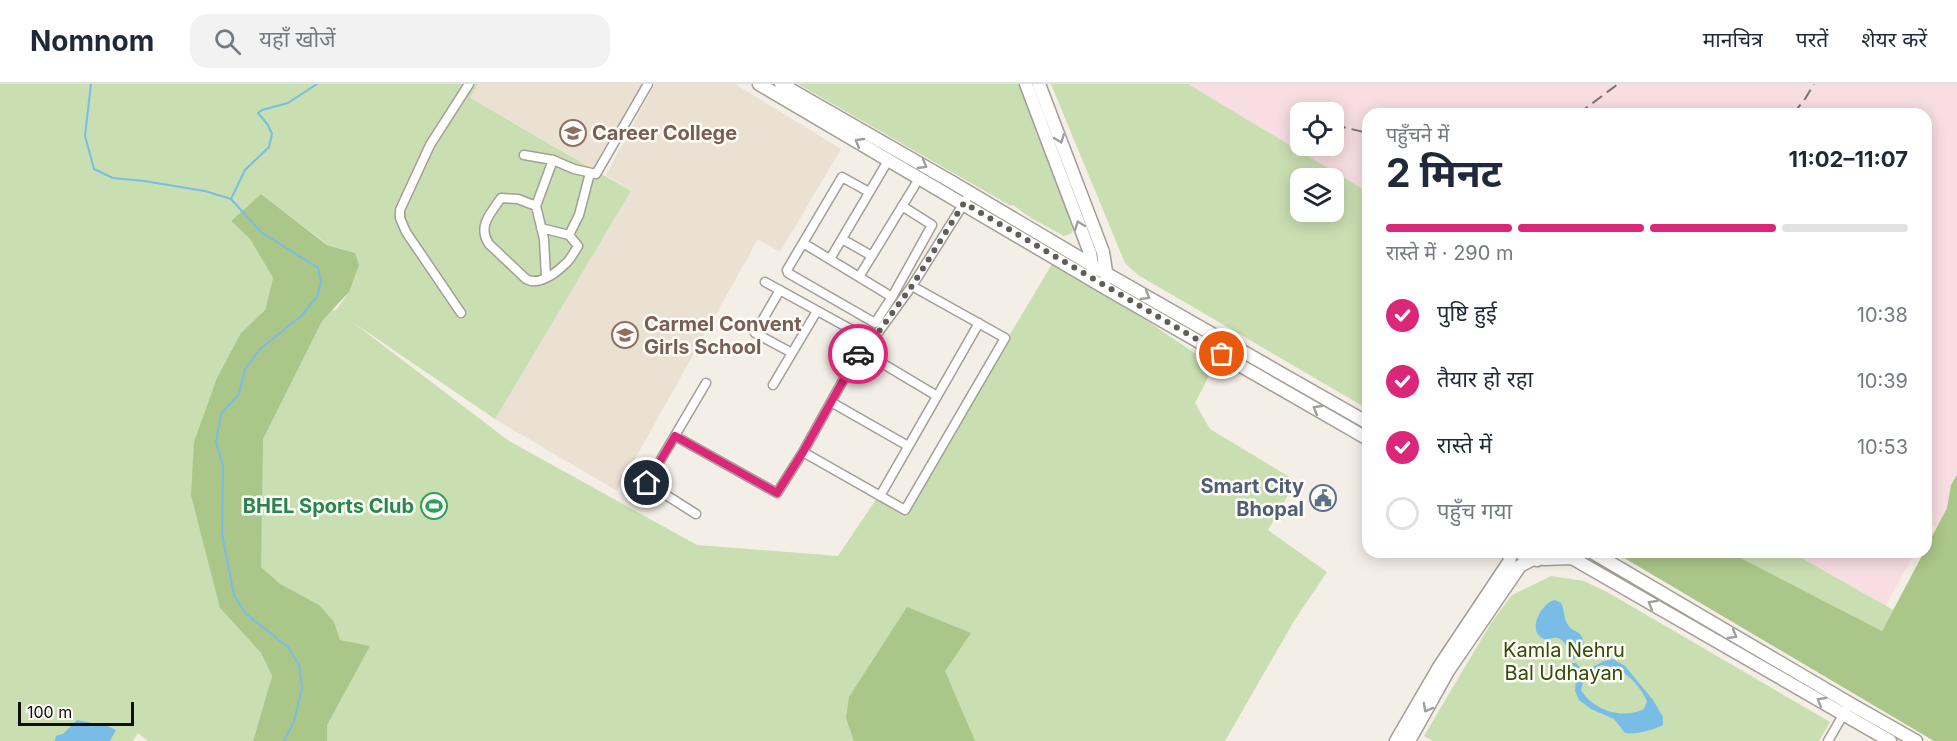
<!DOCTYPE html>
<html lang="hi">
<head>
<meta charset="utf-8">
<style>
  body { margin:0; font-family:Inter,"Noto Sans Devanagari",sans-serif; background:#f2f2f3; color:#1f2937; height:100vh; display:flex; flex-direction:column; font-size:22px; white-space:nowrap }
  * { box-sizing:border-box; margin:0 }
  p { font-size:20px; color:#747a83 }
  .icon { flex:none; width:33px; height:33px; fill:none; stroke:currentColor; stroke-width:2; stroke-linecap:round; stroke-linejoin:round }
  .map { position:relative; flex:1; overflow:hidden }
  .side { position:absolute; left:1362px; top:24px; width:570px; height:450px; display:flex; flex-direction:column; background:#fff; border-radius:18px; box-shadow:0 3px 15px #0003 }
  .side>* { flex:none }
  .tools { position:absolute; left:1290px; top:18px; display:grid; gap:12px }
  .tools a { display:grid; place-items:center; width:54px; height:54px; border-radius:12px; background:#fff; box-shadow:0 3px 15px #0003; font-size:30px }
  .scale { position:absolute; left:18px; bottom:15px; width:116px; box-sizing:border-box; padding-left:6px; border:3px solid #110f0d; border-top:0; font-size:16px; line-height:21px; white-space:nowrap; color:#110f0d; -webkit-text-stroke:4px #fefcf7; paint-order:stroke }
  .pin { position:absolute; display:grid; place-items:center; width:51px; height:51px; color:#fff; margin:-26px; border:3px solid #fff; border-radius:50%; box-shadow:0 2px 6px #0007 }
  .courier { position:absolute; display:grid; place-items:center; width:60px; height:60px; margin:-30px; border:4px solid #db2777; border-radius:50%; background:#fff; color:#222; box-shadow:0 2px 8px #0007 }
  .headline em { font-style:normal; font-weight:700 }
  .headline div { display:flex; flex-direction:column-reverse }
  .headline { display:flex; align-items:center; justify-content:space-between; height:102px; padding:0 24px }
  h1 { font-size:39px; font-weight:700; line-height:45px }
  .bar { display:grid; grid-template-columns:repeat(4,1fr); gap:9px 6px; align-content:center; height:72px; padding:0 24px }
  .bar i { height:8px; border-radius:4px; background:#e0e1e3 }
  .bar .current { background:#db2777 }
  .bar p { grid-column:span 4 }
  ol { padding:0 24px; list-style:none }
  li { display:flex; align-items:center; gap:18px; height:66px }
  li p { margin-inline-start:auto }
  li .icon { padding:6px; border-radius:50%; background:#db2777; color:#fff; stroke-width:4 }
  li:last-child { color:#747a83 }
  li i { width:33px; height:33px; border:3px solid #e0e1e3; border-radius:50% }
  header { display:flex; align-items:center; gap:36px; box-sizing:border-box; height:84px; padding:0 30px; background:#fff; border-bottom:2px solid #e0e1e3 }
  header strong { font-size:28px }
  nav { display:flex; gap:33px; margin-inline-start:auto; font-size:21px }
  .search { width:420px; height:54px; background:#f2f2f3; display:flex; align-items:center; gap:15px; box-sizing:border-box; padding:0 21px; border-radius:18px; color:#747a83; font-size:22px }
  .map>svg:first-child { display:block }
  .built { fill:#eae1d2 }
  .industrial { fill:#f8dde2; fill-rule:evenodd }
  .green { fill:#c9deb1; fill-rule:evenodd }
  .forest { fill:#aac688 }
  .water { fill:#79bde6; fill-rule:evenodd }
  .lines { fill:none; stroke-linecap:round; stroke-linejoin:round }
  .stream { stroke:#79bde6; stroke-width:2 }
  .street-casing { stroke:#a39e97; stroke-width:11 }
  .secondary-casing { stroke:#a39e97; stroke-width:15 }
  .street { stroke:#fff; stroke-width:8 }
  .secondary { stroke:#fff; stroke-width:12 }
  .rail { stroke:#77736f; stroke-width:2; stroke-dasharray:12 6; stroke-linecap:butt }
  .oneway { stroke:#a09f9e }
  .done { stroke:#605d59; stroke-width:6; stroke-dasharray:0 10.8 }
  .route { stroke:#db2777; stroke-width:8 }
  .labels { text-anchor:middle; dominant-baseline:central; stroke-width:5; stroke-linejoin:round; paint-order:stroke }
  .education-label { font-size:20px; font-weight:bold; fill:#785e54; stroke:#fefcf7; text-anchor:start }
  .service-label { font-size:20px; font-weight:bold; fill:#4e5e75; stroke:#fefcf7; text-anchor:end }
  .leisure-label { font-size:20px; font-weight:bold; fill:#27864d; stroke:#fefcf7; text-anchor:end }
  .park-label { font-size:20px; fill:#334b05; stroke:#fefcf7 }
</style>
</head>
<body>
<header>
<strong>Nomnom</strong>
<div class="search"><svg class="icon" aria-label="search" viewBox="0 0 24 24"><circle cx="10" cy="10" r="6"/><path d="M15 15l6 6"/></svg>यहाँ खोजें</div>
<nav><a>मानचित्र</a><a>परतें</a><a>शेयर करें</a></nav>
</header>
<div class="map">
<svg width="1957" height="657" viewBox="0 0 1957 657">
  <rect width="100%" height="100%" fill="#f3eee6"/>
  <!-- built -->
  <path class="built" d="M 478,0 L 643,0 L 594,85 L 470,14 Z
    M 655,0 L 735,0 L 841,65 L 780,168 L 758,155 L 617,407 L 495,335 L 631,107 L 606,91 Z"/>
  <!-- industrial -->
  <path class="industrial" d="M 1188,0 L 1957,0 L 1957,455 L 1931,440 L 1926,448 L 1926,30 L 1368,30 L 1368,108 ZM 1300,28 L 1334,28 L 1334,62 L 1300,62 Z
    M 1791,468 L 1915,468 L 1885,523 Z"/>
  <!-- green -->
  <path class="green" d="M 0,0 L 478,0 L 470,14 L 631,107 L 495,335 L 351,237 L 509,357 L 697,461 L 838,472 L 877,414 L 903,430 L 1055,175 L 1214,282 L 1195,319 L 1210,345 L 1296,397 L 1268,446 L 1327,488 L 1294,537 L 1225,657 L 305,657 L 247,511 L 236,330 L 321,227 L 336,226 L 349,208 L 355,169 L 328,161 L 261,110 L 231,137 L 250,155 L 273,194 L 265,226 L 241,249 L 220,524 L 261,569 L 272,592 L 253,657 L 148,657 L 138,649 L 133,657 L 0,657 Z
    M 798,0 L 1023,0 L 1054,81 L 1049,85 L 1052,86 L 1073,142 L 1072,149 L 1064,152 L 1031,134 L 1013,121 L 1011,122 Z
    M 1051,0 L 1188,0 L 1368,108 L 1368,325 L 1138,191 L 1125,179 ZM 1300,94 L 1334,94 L 1334,128 L 1300,128 Z
    M 1578,468 L 1583,468 L 1839,618 L 1837,622 Z
    M 1729,468 L 1791,468 L 1893,526 L 1882,547 Z
    M 1551,492 L 1584,497 L 1607,508 L 1830,638 L 1819,657 L 1433,657 L 1424,652 L 1491,539 L 1512,511 Z"/>
  <!-- forest -->
  <path class="forest" d="M 261,110 L 327,161 L 355,169 L 359,181 L 349,208 L 322,237 L 263,355 L 261,483 L 280,500 L 319,521 L 334,538 L 340,556 L 370,562 L 327,641 L 327,657 L 253,657 L 272,592 L 261,569 L 220,524 L 191,411 L 194,358 L 217,294 L 241,249 L 265,226 L 273,194 L 250,155 L 231,137 Z
    M 1957,391 L 1957,657 L 1934,657 L 1614,468 L 1729,468 L 1882,547 L 1924,468 L 1926,468 L 1926,464 L 1947,424 L 1951,401 Z
    M 907,523 L 971,549 L 945,587 L 975,657 L 854,657 L 846,634 L 849,613 Z"/>
  <!-- water -->
  <path class="water" d="M 1555,516 L 1561,519 C 1564,525 1564,532 1566,537 C 1572,553 1585,541 1584,568 L 1579,573 L 1573,575 C 1567,569 1568,559 1560,555 C 1554,551 1548,558 1542,554 C 1527,546 1542,518 1555,516 Z
    M 1613,575 L 1625,582 L 1653,616 L 1663,633 L 1663,641 C 1655,646 1633,651 1625,649 L 1614,635 L 1591,625 L 1579,616 L 1575,607 L 1576,594 L 1572,579 L 1576,579 L 1581,585 C 1595,586 1597,577 1613,575 ZM 1601,581 C 1622,583 1638,598 1647,617 L 1644,625 C 1622,636 1593,626 1581,606 L 1585,593 L 1594,588 Z
    M 77,636 L 107,642 L 116,646 L 110,657 L 55,657 L 56,652 L 63,650 Z"/>
  <g class="lines">
    <!-- stream -->
    <path class="stream" d="M 91,0 L 85,52 L 94,85 L 113,94 L 144,97 L 205,107 L 231,115 L 261,148 L 318,184 L 321,198 L 317,213 L 301,232 L 260,265 L 245,285 L 239,310 L 221,330 L 216,358 L 223,382 L 222,450 L 234,511 L 246,530 L 288,563 L 299,581 L 302,604 L 294,637 L 284,657
      M 231,115 L 245,86 L 269,63 L 272,50 L 268,41 L 258,29 L 262,26 L 288,19 L 317,0"/>
    <defs>
      <path id="street" d="M 524,71 L 553,76 L 574,85 L 596,90 L 648,0
        M 869,108 L 842,93 L 787,186 L 788,189 L 875,239 L 892,213
        M 536,122 L 518,115 L 501,114 C 491,129 477,142 489,160 L 526,195 C 538,202 555,190 564,181 C 570,177 574,168 578,162 L 569,151 L 579,131 L 590,89
        M 541,144 L 569,151
        M 842,155 L 872,172
        M 803,159 L 892,213 L 932,141 L 902,122
        M 830,175 L 889,75
        M 546,193 L 544,155 L 536,122 L 553,76
        M 859,193 L 920,93
        M 765,198 L 872,257
        M 780,206 L 755,249 L 792,269
        M 461,229 L 406,148 L 400,134 L 400,126 L 430,61 L 469,0
        M 860,266 L 937,312
        M 773,301 L 817,227
        M 831,318 L 908,362
        M 675,352 L 777,409 L 803,368 L 860,266 L 872,257 L 912,202 L 966,116
        M 803,368 L 905,426 L 1005,254 L 912,202
        M 880,412 L 979,239
        M 696,430 L 647,399 L 706,299
        M 1828,657 L 1846,626"/>
      <path id="secondary" d="M 759,0 L 1109,206 L 1368,355
        M 781,0 L 950,97 L 1107,190 L 1368,339
        M 1026,0 L 1090,169 L 1093,187
        M 1039,0 L 1103,168 L 1107,194
        M 1519,468 L 1524,472 L 1537,476
        M 1592,468 L 1854,622 L 1916,657
        M 1544,475 L 1572,474 L 1890,657
        M 1396,657 L 1439,583 L 1509,478 L 1511,468
        M 1409,657 L 1448,587 L 1520,482 L 1533,475"/>
    </defs>
    <!-- street casing -->
    <use href="#street" class="street-casing"/>
    <!-- secondary casing -->
    <use href="#secondary" class="secondary-casing"/>
    <!-- street -->
    <use href="#street" class="street"/>
    <!-- secondary -->
    <use href="#secondary" class="secondary"/>
    <!-- rail -->
    <path class="rail" d="M 1578,30 L 1618,0
      M 1793,30 L 1805,15 L 1814,0
      M 1334,41 L 1368,49"/>
  </g>
  <!-- one-way arrows -->
  <defs><path id="oneway-chevron" d="M-2-3.5L2.5 0L-2 3.5" fill="none" stroke-width="1.6" stroke-linecap="round" stroke-linejoin="round" transform="scale(1.5)"/></defs>
  <g class="oneway">
    <use href="#oneway-chevron" transform="translate(1060 55) rotate(69)"/>
    <use href="#oneway-chevron" transform="translate(859 58) rotate(-150)"/>
    <use href="#oneway-chevron" transform="translate(923 81) rotate(30)"/>
    <use href="#oneway-chevron" transform="translate(1079 141) rotate(-111)"/>
    <use href="#oneway-chevron" transform="translate(1146 212) rotate(30)"/>
    <use href="#oneway-chevron" transform="translate(1317 325) rotate(-150)"/>
    <use href="#oneway-chevron" transform="translate(1652 520) rotate(-150)"/>
    <use href="#oneway-chevron" transform="translate(1733 551) rotate(30)"/>
    <use href="#oneway-chevron" transform="translate(1821 617) rotate(-150)"/>
    <use href="#oneway-chevron" transform="translate(1427 624) rotate(119)"/>
  </g>
  <g class="lines">
    <!-- done -->
    <path class="done" d="M 858,270 L 860,266 L 872,257 L 912,202 L 964,119 L 1222,270"/>
    <!-- route -->
    <path class="route" d="M 647,399 L 675,352 L 777,409 L 803,368 L 858,270"/>
  </g>
  <!-- icons -->
  <defs>
    <symbol id="university-ring" viewBox="-11 -11 22 22"><circle r="9.5" fill="#fefcf7" stroke="#8d6e63" stroke-width="1.5"/><path d="M0-5L7-2L0 1L-7-2ZM-4 1L0 2.5L4 1V4Q0 6-4 4Z" fill="#8d6e63"/></symbol>
    <symbol id="school-ring" viewBox="-11 -11 22 22"><circle r="9.5" fill="#fefcf7" stroke="#8d6e63" stroke-width="1.5"/><path d="M0-5L7-2L0 1L-7-2ZM-4 1L0 2.5L4 1V4Q0 6-4 4Z" fill="#8d6e63"/></symbol>
    <symbol id="civic-ring" viewBox="-11 -11 22 22"><circle r="9.5" fill="#fefcf7" stroke="#5c6f8a" stroke-width="1.5"/><path d="M-.6-6.5H3V-4.5H.6V-3L4-1V1h2V6H-6V1h2V-1L-.6-3ZM-1.2 2.5V6h2.4V2.5Z" fill="#5c6f8a"/></symbol>
    <symbol id="stadium-ring" viewBox="-11 -11 22 22"><circle r="9.5" fill="#fefcf7" stroke="#2e9e5b" stroke-width="1.5"/><path d="M0-5a6.5 5 0 1 0 0 10a6.5 5 0 1 0 0-10ZM-3.5-1.8h7v3.6h-7Z" fill="#2e9e5b"/></symbol>
  </defs>
  <g fill-rule="evenodd">
    <use href="#university-ring" x="558" y="34" width="30" height="30"/>
    <use href="#school-ring" x="610" y="236" width="30" height="30"/>
    <use href="#civic-ring" x="1308" y="399" width="30" height="30"/>
    <use href="#stadium-ring" x="419" y="407" width="30" height="30"/>
  </g>
  <g class="labels">
    <!-- education labels -->
    <g class="education-label">
      <text x="592" y="49">Career College</text>
      <text x="644" y="240">Carmel Convent<tspan x="644" dy="23">Girls School</tspan></text>
    </g>
    <!-- service labels -->
    <g class="service-label">
      <text x="1304" y="402">Smart City<tspan x="1304" dy="23">Bhopal</tspan></text>
    </g>
    <!-- leisure labels -->
    <g class="leisure-label">
      <text x="414" y="422">BHEL Sports Club</text>
    </g>
    <!-- park labels -->
    <g class="park-label">
      <text x="1564" y="566">Kamla Nehru<tspan x="1564" dy="23">Bal Udhayan</tspan></text>
    </g>
  </g>
</svg>
<div class="tools">
<a><svg class="icon" aria-label="locate" viewBox="0 0 24 24"><circle cx="12" cy="12" r="6"/><path d="M12 2v4M12 18v4M2 12h4M18 12h4"/></svg></a>
<a><svg class="icon" aria-label="layers" viewBox="0 0 24 24"><path d="M12 4l9 5-9 5-9-5zM3 14l9 5 9-5"/></svg></a>
</div>
<div class="scale">100 m</div>
<div class="pin" style="left:1222px;top:270px;background:#ea580c"><svg class="icon" aria-label="bag" viewBox="0 0 24 24"><path d="M5 8h14l-1 12H6zM9 8a3 3 0 0 1 6 0"/></svg></div>
<div class="pin" style="left:647px;top:399px;background:#1f2937"><svg class="icon" aria-label="home" viewBox="0 0 24 24"><path d="M3 11l9-7 9 7M6 9v11h12V9"/></svg></div>
<div class="courier" style="left:858px;top:270px"><svg class="icon" aria-label="car" viewBox="0 0 24 24"><path d="M5 17H2v-5l4-1 3-4h7l3 4 3 1v5h-3M9 17h6M6 11h13"/><circle cx="7" cy="17" r="2"/><circle cx="17" cy="17" r="2"/></svg></div>
<section class="side">
<div class="headline"><div><h1>2 मिनट</h1><p>पहुँचने में</p></div><em>11:02–11:07</em></div>
<div class="bar"><i class="current"></i><i class="current"></i><i class="current"></i><i></i><p>रास्ते में · 290 m</p></div>
<ol>
<li><svg class="icon" aria-label="check" viewBox="0 0 24 24"><path d="M5 12l5 5 9-10"/></svg>पुष्टि हुई<p>10:38</p></li>
<li><svg class="icon" aria-label="check" viewBox="0 0 24 24"><path d="M5 12l5 5 9-10"/></svg>तैयार हो रहा<p>10:39</p></li>
<li><svg class="icon" aria-label="check" viewBox="0 0 24 24"><path d="M5 12l5 5 9-10"/></svg>रास्ते में<p>10:53</p></li>
<li><i></i>पहुँच गया</li>
</ol>
</section>
</div>
</body>
</html>
